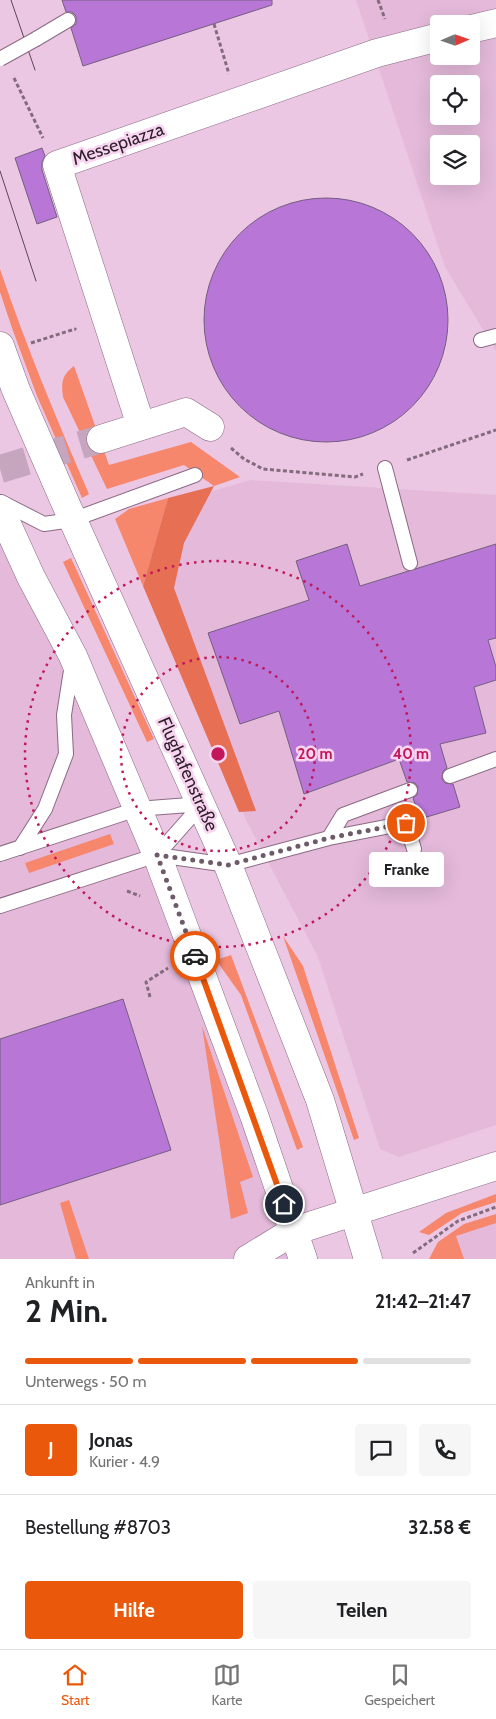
<!DOCTYPE html>
<html lang="de">
<head>
<meta charset="utf-8">
<style>
  body { margin:0; font-family:Cabin,sans-serif; background:#f6f6f6; color:#202124; height:100vh; display:flex; flex-direction:column; font-size:19px; white-space:nowrap }
  * { box-sizing:border-box; margin:0 }
  p { font-size:16px; color:#757577 }
  .icon { flex:none; width:28px; height:28px; fill:none; stroke:currentColor; stroke-width:2; stroke-linecap:round; stroke-linejoin:round }
  .map { position:relative; height:1259px; overflow:hidden }
  .side { display:flex; flex-direction:column; background:#fff; flex:1 }
  .side>* { flex:none }
  .needle { width:32px; rotate:88deg }
  .fabs { position:absolute; left:430px; top:15px; display:grid; gap:10px }
  .fabs a { display:grid; place-items:center; width:50px; height:50px; border-radius:5px; background:#fff; box-shadow:0 5px 20px #0002; font-size:25px }
  .pin { position:absolute; display:grid; place-items:center; width:42px; height:42px; color:#fff; margin:-21px; border:2px solid #fff; border-radius:50%; box-shadow:0 1px 5px #0007 }
  .courier { position:absolute; display:grid; place-items:center; width:50px; height:50px; margin:-25px; border:4px solid #ea580c; border-radius:50%; background:#fff; color:#222; box-shadow:0 1px 6px #0007 }
  .bubble { position:absolute; height:35px; border-radius:5px; background:#fff; box-shadow:0 5px 20px #0002; font-size:16px; font-weight:800; line-height:35px; text-align:center }
  .headline em { font-style:normal; font-weight:800 }
  .headline div { display:flex; flex-direction:column-reverse }
  .headline { display:flex; align-items:center; justify-content:space-between; height:85px; padding:0 25px }
  h1 { font-size:32px; font-weight:800; line-height:38px }
  .bar { display:grid; grid-template-columns:repeat(4,1fr); gap:8px 5px; align-content:center; height:60px; padding:0 25px }
  .bar i { height:6px; border-radius:4px; background:#e0e0e0 }
  .bar .active { background:#ea580c }
  .bar p { grid-column:span 4 }
  .line { display:flex; align-items:center; gap:12px; padding:0 25px; border-top:1px solid #e0e0e0 }
  .line div { flex:1 }
  .round { display:grid; place-items:center; flex:none; width:52px; height:52px; border-radius:5px; background:#f6f6f6 }
  .cta { display:flex; gap:10px; margin-top:auto; padding:10px 25px }
  .cta a { flex:1; height:58px; border-radius:5px; background:#ea580c; color:#fff; font-size:20px; font-weight:800; line-height:58px; text-align:center }
  .cta a+a { background:#f6f6f6; color:#202124 }
  .tab-bar { display:flex; justify-content:space-around; align-items:center; height:70px; border-top:1px solid #e0e0e0; background:#fff; font-size:14px; color:#757577 }
  .tab-bar a { display:grid; justify-items:center; gap:2px }
  .tab-bar .active { color:#ea580c }
  .map>svg:first-child { display:block }
  .built { fill:#e4b9da; fill-rule:evenodd }
  .green { fill:#f6866c }
  .forest { fill:#e66f54 }
  .building { fill:#b876d7; stroke:#745f7f }
  .lines { fill:none; stroke-linecap:round; stroke-linejoin:round }
  .street-tunnel { stroke:#c6a5be; stroke-width:28; stroke-dasharray:28 14; stroke-linecap:butt }
  .lane-casing { stroke:#8a6a83; stroke-width:16 }
  .street-casing { stroke:#8a6a83; stroke-width:29 }
  .secondary-casing { stroke:#8a6a83; stroke-width:29 }
  .path { stroke:#836b7e; stroke-width:3; stroke-dasharray:4 2.5; stroke-linecap:butt }
  .lane { stroke:#fff; stroke-width:14 }
  .street { stroke:#fff; stroke-width:28 }
  .secondary { stroke:#fff; stroke-width:28 }
  .tram { stroke:#5a4755; stroke-width:1 }
  .lane-bridge-casing { stroke:#8a6a83; stroke-width:16; stroke-linecap:butt }
  .lane-bridge { stroke:#fff; stroke-width:14 }
  .done { stroke:#6f5a6a; stroke-width:5; stroke-dasharray:0 9 }
  .route { stroke:#ea580c; stroke-width:6 }
  .ring { fill:none; stroke:#c2185b; stroke-width:2.5; stroke-dasharray:2.5 5 }
  .labels { text-anchor:middle; dominant-baseline:central; stroke-width:5; stroke-linejoin:round; paint-order:stroke }
  .street-label { font-size:18px; fill:#2c1f29; stroke:#f9d4f0 }
  .centre { fill:#c2185b; stroke:#f9d4f0; stroke-width:2.5 }
  .ring-label { font-size:15px; text-anchor:middle; font-weight:bold; fill:#c2185b; stroke:#f9d4f0; stroke-width:5; stroke-linejoin:round; paint-order:stroke }
</style>
</head>
<body>
<div class="map">
<svg width="496" height="1259" viewBox="0 0 496 1259">
  <rect width="100%" height="100%" fill="#ecc7e3"/>
  <!-- built -->
  <path class="built" d="M 356,0 L 496,0 L 496,351 L 445,267 ZM 439,24 L 471,24 L 471,56 L 439,56 ZM 439,84 L 471,84 L 471,116 L 439,116 ZM 439,144 L 471,144 L 471,176 L 439,176 Z
    M 251,480 L 496,495 L 496,1125 L 399,1157 L 380,1149 L 318,957 L 246,820 L 120,518 Z
    M 0,509 L 31,577 L 303,1259 L 0,1259 Z
    M 496,1218 L 496,1259 L 434,1259 L 441,1242 Z"/>
  <!-- green -->
  <path class="green" d="M 0,269 C 26,346 57,420 89,494 L 82,498 L 37,396 L 12,328 L 0,292 Z
    M 74,366 L 109,465 L 191,442 L 240,477 L 214,486 L 184,465 L 107,489 L 63,397 C 61,382 62,375 74,366 Z
    M 168,498 L 143,586 L 115,519 L 129,509 Z
    M 71,558 L 154,739 L 147,742 L 63,562 Z
    M 110,834 L 114,844 L 29,873 L 25,863 Z
    M 283,936 L 303,966 L 359,1138 L 354,1140 Z
    M 231,955 L 303,1147 L 297,1150 L 241,995 L 216,960 Z
    M 202,1026 L 253,1177 L 240,1182 L 248,1213 L 231,1219 Z
    M 496,1194 L 496,1202 L 462,1213 L 429,1235 L 419,1232 L 446,1213 Z
    M 69,1200 L 89,1259 L 76,1259 L 60,1203 Z
    M 496,1214 L 496,1223 L 456,1236 L 464,1259 L 429,1259 L 438,1242 L 464,1224 Z"/>
  <!-- forest -->
  <path class="forest" d="M 214,486 L 184,543 L 174,588 L 256,811 L 239,812 L 143,586 L 168,498 Z"/>
  <!-- building -->
  <path class="building" d="M 62,0 L 272,0 L 272,5 L 83,66 L 71,28 L 76,24 L 76,16 L 72,12 L 66,12 Z
    M 42,148 L 45,156 L 42,162 L 42,170 L 57,217 L 37,224 L 15,158 Z
    M204 320a122 122 0 1 1 244 0a122 122 0 1 1-244 0Z
    M 347,544 L 360,586 L 496,544 L 496,638 L 488,640 L 496,667 L 496,680 L 474,687 L 486,733 L 440,744 L 447,768 L 443,771 L 442,779 L 445,783 L 453,784 L 460,807 L 420,819 L 413,798 L 417,795 L 418,787 L 415,783 L 407,782 L 399,759 L 304,794 L 279,711 L 240,724 L 208,633 L 309,600 L 296,561 Z
    M 123,999 L 171,1150 L 0,1205 L 0,1039 Z"/>
  <g class="lines">
    <!-- street-tunnel -->
    <path class="street-tunnel" d="M 0,469 L 101,439"/>
    <defs>
      <path id="lane" d="M 36,39 L 68,20
        M 481,340 L 496,336
        M 385,468 L 410,563
        M 1,502 L 44,524 L 72,520 L 195,475
        M 450,776 L 496,759
        M 329,838 L 343,815 L 410,790
        M 20,848 L 45,809 L 66,754 L 64,715 L 72,664
        M 0,854 L 137,809 L 202,804
        M 157,855 L 202,804
        M 0,906 L 157,855 L 228,865 L 329,838 L 406,823 L 414,849"/>
      <path id="street" d="M 471,29 L 496,23
        M 141,426 L 57,165 L 377,53 L 439,37
        M 101,439 L 186,412 L 210,427
        M 248,1259 L 294,1231 L 496,1166"/>
      <path id="secondary" d="M 0,346 L 16,390 L 68,509 L 228,865 L 320,1100 L 368,1259
        M 0,509 L 31,577 L 73,656 L 157,855 L 254,1115 L 303,1259"/>
    </defs>
    <!-- lane casing -->
    <use href="#lane" class="lane-casing"/>
    <!-- street casing -->
    <use href="#street" class="street-casing"/>
    <!-- secondary casing -->
    <use href="#secondary" class="secondary-casing"/>
    <!-- path -->
    <path class="path" d="M 378,0 L 385,19
      M 214,24 L 229,74
      M 14,78 L 43,138
      M 31,343 L 75,329 L 76,330
      M 231,448 L 244,459 L 263,469 L 355,477 L 363,474
      M 407,460 L 496,430
      M 127,891 L 140,896
      M 150,997 L 146,982 L 168,968
      M 413,1253 L 458,1221 L 496,1207"/>
    <!-- lane -->
    <use href="#lane" class="lane"/>
    <!-- street -->
    <use href="#street" class="street"/>
    <!-- secondary -->
    <use href="#secondary" class="secondary"/>
    <!-- tram -->
    <path class="tram" d="M 11,0 L 35,70
      M 0,171 L 36,281"/>
    <defs>
      <path id="lane-bridge" d="M 0,59 L 36,39"/>
    </defs>
    <!-- lane-bridge casing -->
    <use href="#lane-bridge" class="lane-bridge-casing"/>
    <!-- lane-bridge -->
    <use href="#lane-bridge" class="lane-bridge"/>
  </g>
  <g class="lines">
    <!-- done -->
    <path class="done" d="M 195,956 L 157,855 L 228,865 L 329,838 L 406,823"/>
    <!-- route -->
    <path class="route" d="M 195,956 L 284,1204"/>
  </g>
  <!-- distance rings -->
  <g class="ring">
    <circle cx="218" cy="754" r="97"/>
    <circle cx="218" cy="754" r="193"/>
  </g>
  <g class="labels">
    <!-- street labels -->
    <g class="street-label">
      <text transform="translate(118 144) rotate(-19)">Messepiazza</text>
      <text transform="translate(188 774) rotate(66)">Flughafenstraße</text>
    </g>
  </g>
  <circle cx="218" cy="754" r="8" class="centre"/>
  <g class="ring-label">
    <text x="315" y="759">20 m</text>
    <text x="411" y="759">40 m</text>
  </g>
</svg>
<div class="fabs">
<a><svg class="needle" viewBox="-14 -14 28 28"><path d="M0-13l5 13h-10z" fill="#e53935"/><path d="M0 13l5-13h-10z" fill="#757577"/></svg></a>
<a><svg class="icon" aria-label="locate" viewBox="0 0 24 24"><circle cx="12" cy="12" r="6"/><path d="M12 2v4M12 18v4M2 12h4M18 12h4"/></svg></a>
<a><svg class="icon" aria-label="layers" viewBox="0 0 24 24"><path d="M12 4l9 5-9 5-9-5zM3 14l9 5 9-5"/></svg></a>
</div>
<div class="pin" style="left:406px;top:823px;background:#ea580c"><svg class="icon" aria-label="bag" viewBox="0 0 24 24"><path d="M5 8h14l-1 12H6zM9 8a3 3 0 0 1 6 0"/></svg></div>
<div class="pin" style="left:284px;top:1204px;background:#1f2937"><svg class="icon" aria-label="home" viewBox="0 0 24 24"><path d="M3 11l9-7 9 7M6 9v11h12V9"/></svg></div>
<div class="courier" style="left:195px;top:956px"><svg class="icon" aria-label="car" viewBox="0 0 24 24"><path d="M5 17H2v-5l4-1 3-4h7l3 4 3 1v5h-3M9 17h6M6 11h13"/><circle cx="7" cy="17" r="2"/><circle cx="17" cy="17" r="2"/></svg></div>
<div class="bubble" style="left:369px;top:852px;width:75px">Franke</div>
</div>
<section class="side">
<div class="headline"><div><h1>2 Min.</h1><p>Ankunft in</p></div><em>21:42–21:47</em></div>
<div class="bar"><i class="active"></i><i class="active"></i><i class="active"></i><i></i><p>Unterwegs · 50 m</p></div>
<div class="line" style="height:90px"><b class="round" style="background:#ea580c;color:#fff">J</b><div><b>Jonas</b><p>Kurier · 4.9</p></div><a class="round"><svg class="icon" aria-label="chat" viewBox="0 0 24 24"><path d="M4 5h16v11H9l-5 4z"/></svg></a><a class="round"><svg class="icon" aria-label="phone" viewBox="0 0 24 24"><path d="M5 4h4l2 5-3 2q2 4 5 5l2-3 5 2v4C11 20 4 13 5 4z"/></svg></a></div>
<div class="line" style="height:65px"><div>Bestellung #8703</div><b>32.58 €</b></div>
<div class="cta"><a>Hilfe</a><a>Teilen</a></div>
</section>
<nav class="tab-bar">
<a class="active"><svg class="icon" aria-label="home" viewBox="0 0 24 24"><path d="M3 11l9-7 9 7M6 9v11h12V9"/></svg>Start</a>
<a><svg class="icon" aria-label="map" viewBox="0 0 24 24"><path d="M3 6l6-2 6 2 6-2v14l-6 2-6-2-6 2zM9 4v14M15 6v14"/></svg>Karte</a>
<a><svg class="icon" aria-label="saved" viewBox="0 0 24 24"><path d="M7 4h10v16l-5-4-5 4z"/></svg>Gespeichert</a>
</nav>
</body>
</html>
